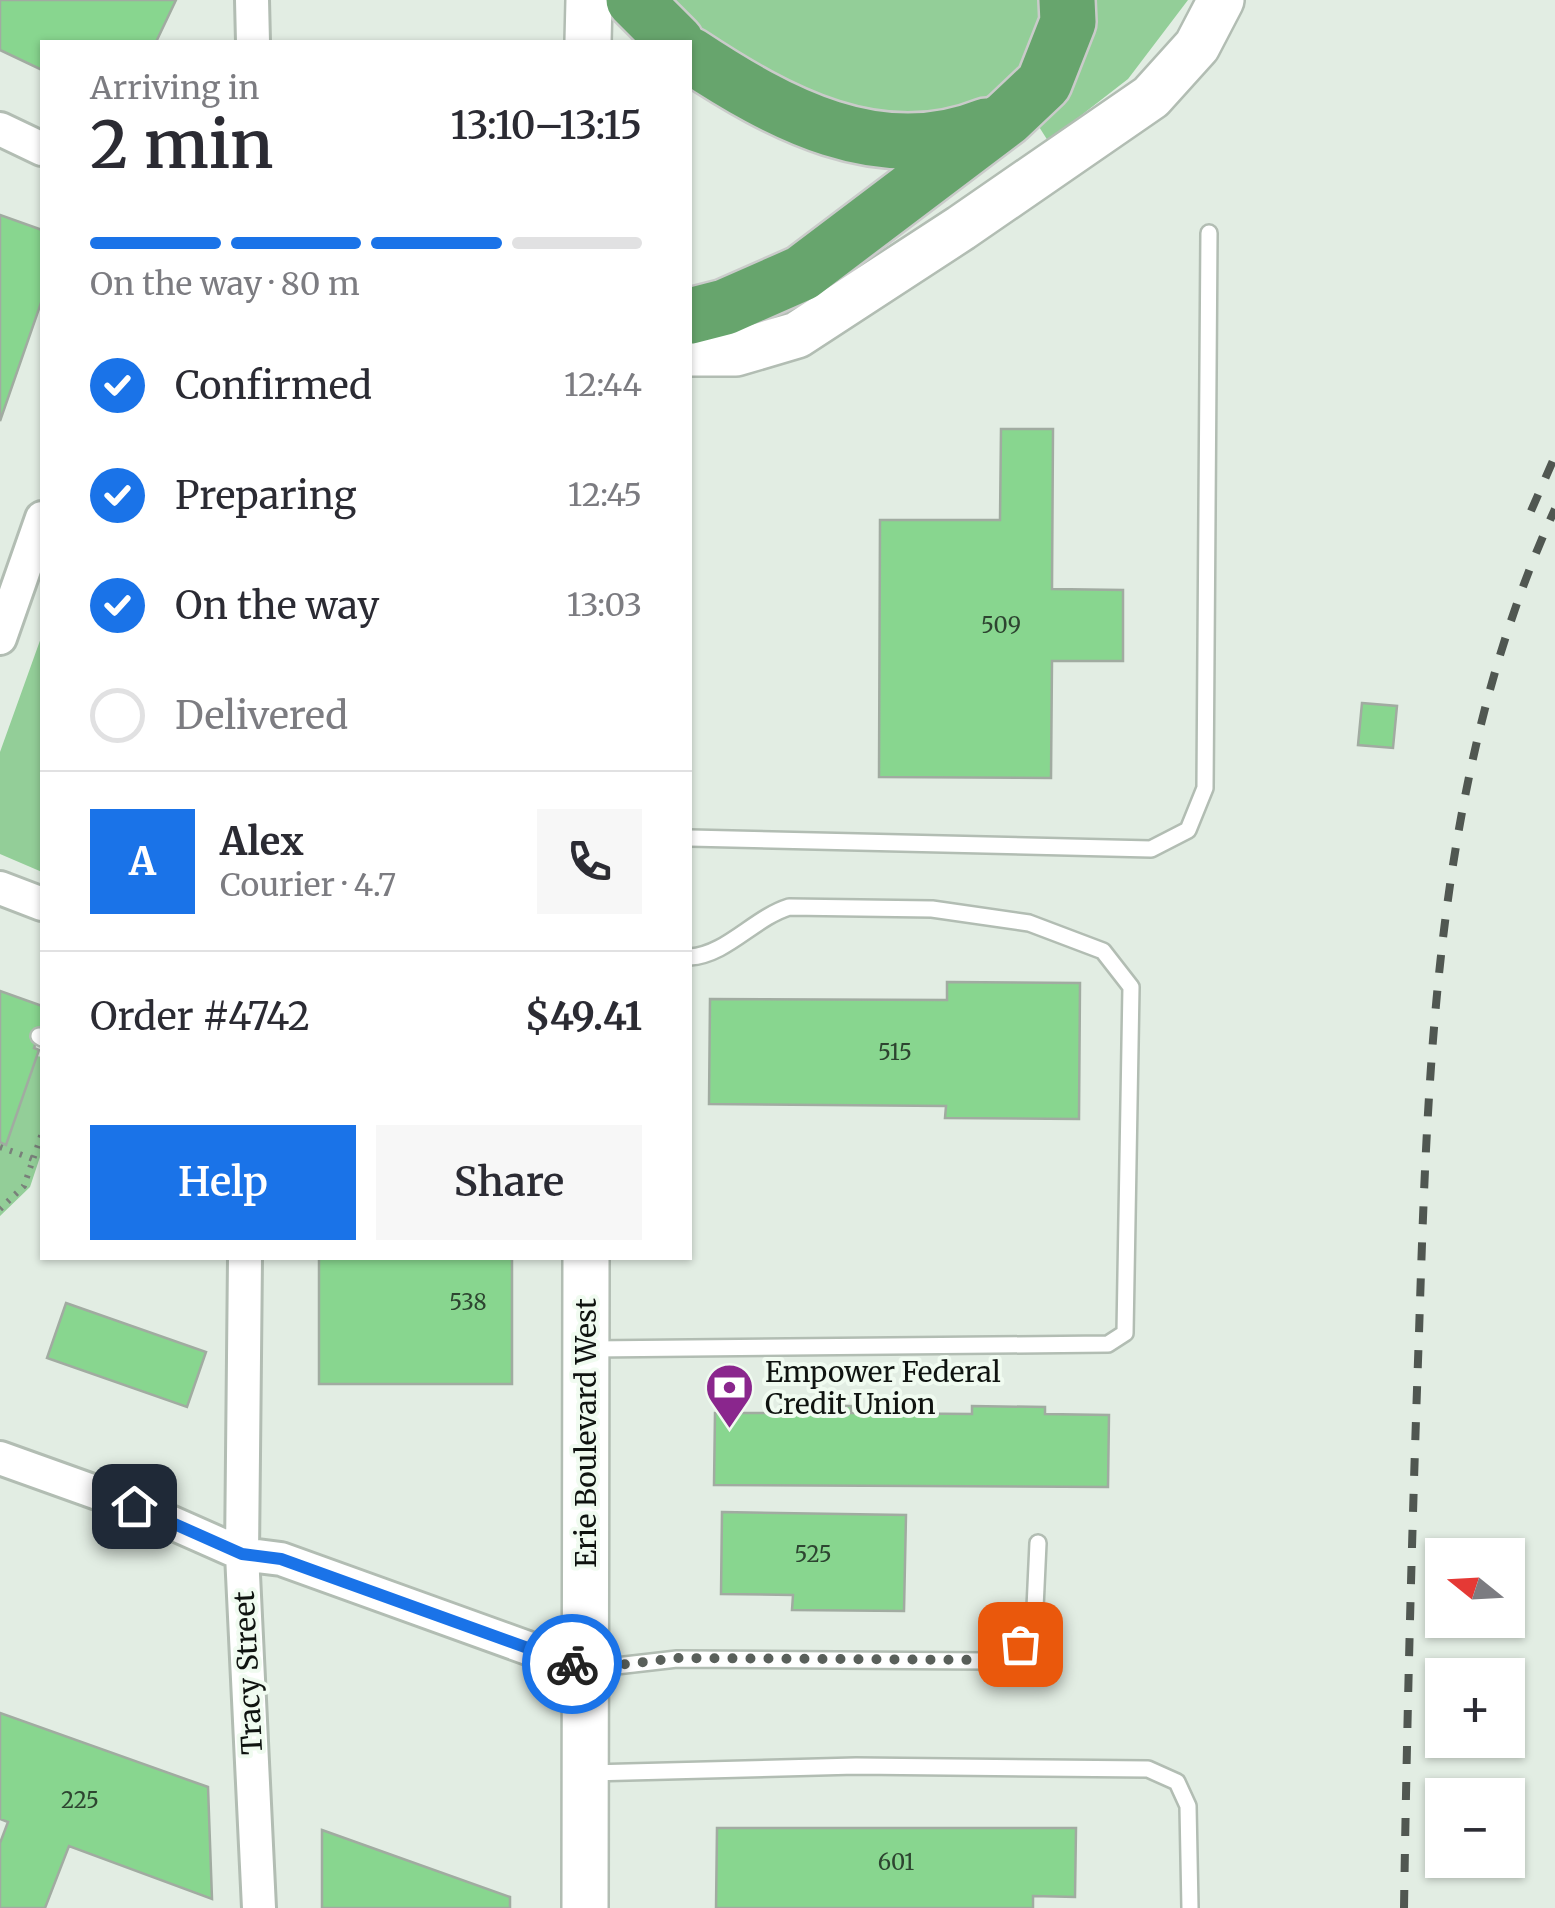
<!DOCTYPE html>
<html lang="en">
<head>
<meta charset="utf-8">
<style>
  body { margin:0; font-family:Merriweather,serif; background:#f7f7f7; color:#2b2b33; height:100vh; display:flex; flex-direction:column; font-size:38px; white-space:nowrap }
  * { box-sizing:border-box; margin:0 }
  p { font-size:32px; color:#7c7c81 }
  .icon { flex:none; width:55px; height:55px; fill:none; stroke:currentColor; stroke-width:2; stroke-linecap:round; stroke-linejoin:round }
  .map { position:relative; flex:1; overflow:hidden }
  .drawer { position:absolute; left:40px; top:40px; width:652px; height:1220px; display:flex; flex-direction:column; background:#fff; border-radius:0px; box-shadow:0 2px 8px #0004 }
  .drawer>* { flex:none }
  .needle { width:65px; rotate:288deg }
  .fabs { position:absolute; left:1425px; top:1538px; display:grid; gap:20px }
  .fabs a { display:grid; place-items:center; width:100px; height:100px; border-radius:0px; background:#fff; box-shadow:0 2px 8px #0004; font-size:50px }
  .pin { position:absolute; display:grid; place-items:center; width:85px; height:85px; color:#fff; margin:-42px; border-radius:20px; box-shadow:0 5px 15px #0006 }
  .courier { position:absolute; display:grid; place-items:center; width:100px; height:100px; margin:-50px; border:8px solid #1a73e8; border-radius:50%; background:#fff; color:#222; box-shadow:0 2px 12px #0007 }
  .head em { font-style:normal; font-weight:600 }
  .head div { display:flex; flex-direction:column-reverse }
  .head { display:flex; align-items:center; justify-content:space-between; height:170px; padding:0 50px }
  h1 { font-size:65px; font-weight:600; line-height:75px }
  .bar { display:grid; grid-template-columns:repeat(4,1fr); gap:15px 10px; align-content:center; height:120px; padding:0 50px }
  .bar i { height:12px; border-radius:8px; background:#e1e1e2 }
  .bar .active { background:#1a73e8 }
  .bar p { grid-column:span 4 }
  .line { display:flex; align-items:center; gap:25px; padding:0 50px; border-top:2px solid #e1e1e2 }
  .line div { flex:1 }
  .round { display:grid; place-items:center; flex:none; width:105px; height:105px; border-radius:0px; background:#f7f7f7 }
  ol { padding:0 50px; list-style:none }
  li { display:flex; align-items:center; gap:30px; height:110px }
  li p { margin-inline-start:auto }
  li .icon { padding:10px; border-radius:50%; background:#1a73e8; color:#fff; stroke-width:4 }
  li:last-child { color:#7c7c81 }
  li i { width:55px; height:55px; border:5px solid #e1e1e2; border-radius:50% }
  .action { display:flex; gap:20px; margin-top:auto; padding:20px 50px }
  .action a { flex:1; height:115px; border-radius:0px; background:#1a73e8; color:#fff; font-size:40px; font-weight:600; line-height:115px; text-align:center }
  .action a+a { background:#f7f7f7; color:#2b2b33 }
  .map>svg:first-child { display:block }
  .green { fill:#93ce98 }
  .building { fill:#88d68f; stroke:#a1aba1; stroke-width:2.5 }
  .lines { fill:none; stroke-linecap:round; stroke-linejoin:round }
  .service-casing { stroke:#b2bdb3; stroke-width:20 }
  .minor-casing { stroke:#b2bdb3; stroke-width:38 }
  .secondary-casing { stroke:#b2bdb3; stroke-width:50 }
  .motorway-casing { stroke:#cacbca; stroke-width:60 }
  .path { stroke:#79807a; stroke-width:6; stroke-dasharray:2.5 8; stroke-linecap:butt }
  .service { stroke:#fff; stroke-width:15 }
  .minor { stroke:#fff; stroke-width:32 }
  .secondary { stroke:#fff; stroke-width:45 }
  .motorway { stroke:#67a56d; stroke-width:55 }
  .rail { stroke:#505751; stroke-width:8; stroke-dasharray:18 18; stroke-linecap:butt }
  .done { stroke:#595f5a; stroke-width:10; stroke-dasharray:0 18 }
  .route { stroke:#1a73e8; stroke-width:12 }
  .labels { text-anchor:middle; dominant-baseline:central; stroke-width:8; stroke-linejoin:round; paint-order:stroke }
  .number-label { font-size:22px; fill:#2d4430 }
  .poi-label { font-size:28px; fill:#0f1310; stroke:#f0fbf0; text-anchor:start }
  .street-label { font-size:28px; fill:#0f1310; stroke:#f0fbf0 }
</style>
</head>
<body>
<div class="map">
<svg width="1555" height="1908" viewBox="0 0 1555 1908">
  <rect width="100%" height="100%" fill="#e2ede3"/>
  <!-- green -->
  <path class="green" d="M 662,0 L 1047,0 L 1022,80 L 984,113 L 926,126 L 748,78 Z
    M 1084,0 L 1188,0 L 1128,79 L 1048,141 L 1036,122 Z
    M 42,635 L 42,872 L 0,854 L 0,752 Z
    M 37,1056 L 42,1057 L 42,1151 L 30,1187 L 0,1216 L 0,1142 L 6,1144 Z"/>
  <!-- building -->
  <path class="building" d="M 0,0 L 176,0 L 156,42 L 42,42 L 42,70 L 0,50 Z
    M 0,215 L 42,230 L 42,300 L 0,421 Z
    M 1001,429 L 1053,429 L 1052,589 L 1123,590 L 1123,661 L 1052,661 L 1051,778 L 879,777 L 880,520 L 1000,520 Z
    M 1362,703 L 1397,706 L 1393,748 L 1358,745 Z
    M 947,982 L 1080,983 L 1079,1119 L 945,1118 L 946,1106 L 709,1104 L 710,999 L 947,1000 Z
    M 0,991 L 42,1006 L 42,1025 L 34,1048 L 39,1050 L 6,1145 L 0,1142 Z
    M 319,1258 L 512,1258 L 512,1384 L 319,1384 Z
    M 66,1303 L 206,1352 L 187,1407 L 47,1358 Z
    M 780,1406 L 851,1406 L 851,1413 L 972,1414 L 972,1406 L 1045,1407 L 1045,1414 L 1109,1415 L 1108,1487 L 714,1485 L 715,1413 L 780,1413 Z
    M 722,1512 L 906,1515 L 904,1611 L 792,1610 L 793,1595 L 721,1594 Z
    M 0,1713 L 208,1787 L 212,1899 L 69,1846 L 45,1908 L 0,1908 L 0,1843 L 8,1822 L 0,1819 Z
    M 717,1828 L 1076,1828 L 1075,1897 L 1033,1896 L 1033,1908 L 716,1908 Z
    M 322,1830 L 510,1897 L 510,1908 L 322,1908 Z"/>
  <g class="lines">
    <defs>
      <path id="service" d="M 690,838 L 1151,849 L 1188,830 L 1205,788 L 1209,233
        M 39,1036 L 42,1038
        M 592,1349 L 1108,1344 L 1125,1333 L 1131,987 L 1103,951 L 1029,923 L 932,909 L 789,907 C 754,918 726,955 690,957
        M 590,1669 L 677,1659 L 988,1661 L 1020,1644 L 1035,1608 L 1038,1543
        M 590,1773 L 856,1766 L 1148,1769 L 1177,1782 L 1188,1806 L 1190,1908"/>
      <path id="minor" d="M 252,0 L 253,42
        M 0,129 L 42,149
        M 0,638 L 42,518
        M 0,888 L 42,904
        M 245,1258 L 242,1554 L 259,1908
        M 0,1458 L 134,1506 L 242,1554 L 281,1559 L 586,1669"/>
      <path id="secondary" d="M 588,42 L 589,0
        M 690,353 L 736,353 L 797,335 L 961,228 L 1151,97 L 1197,46 L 1221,0
        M 585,1908 L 586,1258"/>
      <path id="motorway" d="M 634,0 L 676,42
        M 690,55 C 778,113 879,169 986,126
        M 690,316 L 725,307 L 802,273 L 1007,118 L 1044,83 L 1068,22 L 1067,0"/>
    </defs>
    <!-- service casing -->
    <use href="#service" class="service-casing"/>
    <!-- minor casing -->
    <use href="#minor" class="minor-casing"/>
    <!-- secondary casing -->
    <use href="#secondary" class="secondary-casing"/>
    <!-- motorway casing -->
    <use href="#motorway" class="motorway-casing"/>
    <!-- path -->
    <path class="path" d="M 0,1147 L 33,1159
      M 0,1209 L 24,1186 L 42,1133"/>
    <!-- service -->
    <use href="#service" class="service"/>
    <!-- minor -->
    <use href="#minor" class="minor"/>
    <!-- secondary -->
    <use href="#secondary" class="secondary"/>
    <!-- motorway -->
    <use href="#motorway" class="motorway"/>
    <!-- rail -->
    <path class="rail" d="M 1531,511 L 1555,456
      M 1404,1908 C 1407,1716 1412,1524 1419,1333 C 1428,1053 1437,768 1555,509"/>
  </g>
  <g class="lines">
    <!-- done -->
    <path class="done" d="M 572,1664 L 586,1669 L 677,1658 L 988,1660 L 1020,1644"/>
    <!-- route -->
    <path class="route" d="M 134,1506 L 242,1554 L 281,1559 L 572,1664"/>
  </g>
  <!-- icons -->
  <defs>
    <symbol id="bank-pin" viewBox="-11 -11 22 30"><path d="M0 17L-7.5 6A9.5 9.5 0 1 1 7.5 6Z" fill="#8a268d" stroke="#f0fbf0"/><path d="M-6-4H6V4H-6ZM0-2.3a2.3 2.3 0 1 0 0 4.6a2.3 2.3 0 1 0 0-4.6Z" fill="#fff"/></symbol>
  </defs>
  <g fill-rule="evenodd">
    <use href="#bank-pin" x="702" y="1360" width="55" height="75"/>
  </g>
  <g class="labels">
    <!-- number labels -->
    <g class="number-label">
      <text x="1001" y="625">509</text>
      <text x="895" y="1052">515</text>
      <text x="468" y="1302">538</text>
      <text x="813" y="1554">525</text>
      <text x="80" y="1800">225</text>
      <text x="896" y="1862">601</text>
    </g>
    <!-- poi labels -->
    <g class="poi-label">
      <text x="765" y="1372">Empower Federal<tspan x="765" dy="32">Credit Union</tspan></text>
    </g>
    <!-- street labels -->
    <g class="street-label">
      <text transform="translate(586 1433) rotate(-90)">Erie Boulevard West</text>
      <text transform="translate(248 1673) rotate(-93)">Tracy Street</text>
    </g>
  </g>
</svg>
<div class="fabs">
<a><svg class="needle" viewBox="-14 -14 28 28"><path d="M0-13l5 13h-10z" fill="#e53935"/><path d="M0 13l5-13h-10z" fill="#7c7c81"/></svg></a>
<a>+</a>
<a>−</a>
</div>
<div class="pin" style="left:1020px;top:1644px;background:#ea580c"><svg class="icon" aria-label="bag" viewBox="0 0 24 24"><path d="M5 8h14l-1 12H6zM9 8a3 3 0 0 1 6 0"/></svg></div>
<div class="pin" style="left:134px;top:1506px;background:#1f2937"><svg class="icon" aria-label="home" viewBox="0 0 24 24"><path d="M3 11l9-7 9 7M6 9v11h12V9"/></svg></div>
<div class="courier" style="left:572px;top:1664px"><svg class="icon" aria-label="bike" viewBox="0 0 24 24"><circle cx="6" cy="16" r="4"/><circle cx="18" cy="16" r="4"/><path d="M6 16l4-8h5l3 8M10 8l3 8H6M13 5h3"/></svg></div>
<section class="drawer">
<div class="head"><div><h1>2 min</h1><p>Arriving in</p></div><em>13:10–13:15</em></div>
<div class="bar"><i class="active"></i><i class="active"></i><i class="active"></i><i></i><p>On the way · 80 m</p></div>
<ol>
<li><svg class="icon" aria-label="check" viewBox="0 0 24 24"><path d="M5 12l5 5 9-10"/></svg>Confirmed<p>12:44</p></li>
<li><svg class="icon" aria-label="check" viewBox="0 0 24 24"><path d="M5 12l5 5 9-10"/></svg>Preparing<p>12:45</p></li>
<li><svg class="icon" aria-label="check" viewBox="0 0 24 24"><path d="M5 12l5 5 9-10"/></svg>On the way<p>13:03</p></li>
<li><i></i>Delivered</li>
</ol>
<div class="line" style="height:180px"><b class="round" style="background:#1a73e8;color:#fff">A</b><div><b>Alex</b><p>Courier · 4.7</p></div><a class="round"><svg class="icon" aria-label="phone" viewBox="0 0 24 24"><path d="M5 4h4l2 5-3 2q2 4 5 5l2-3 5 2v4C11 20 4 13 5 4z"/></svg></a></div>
<div class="line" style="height:130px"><div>Order #4742</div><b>$49.41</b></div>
<div class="action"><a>Help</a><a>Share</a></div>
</section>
</div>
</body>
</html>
